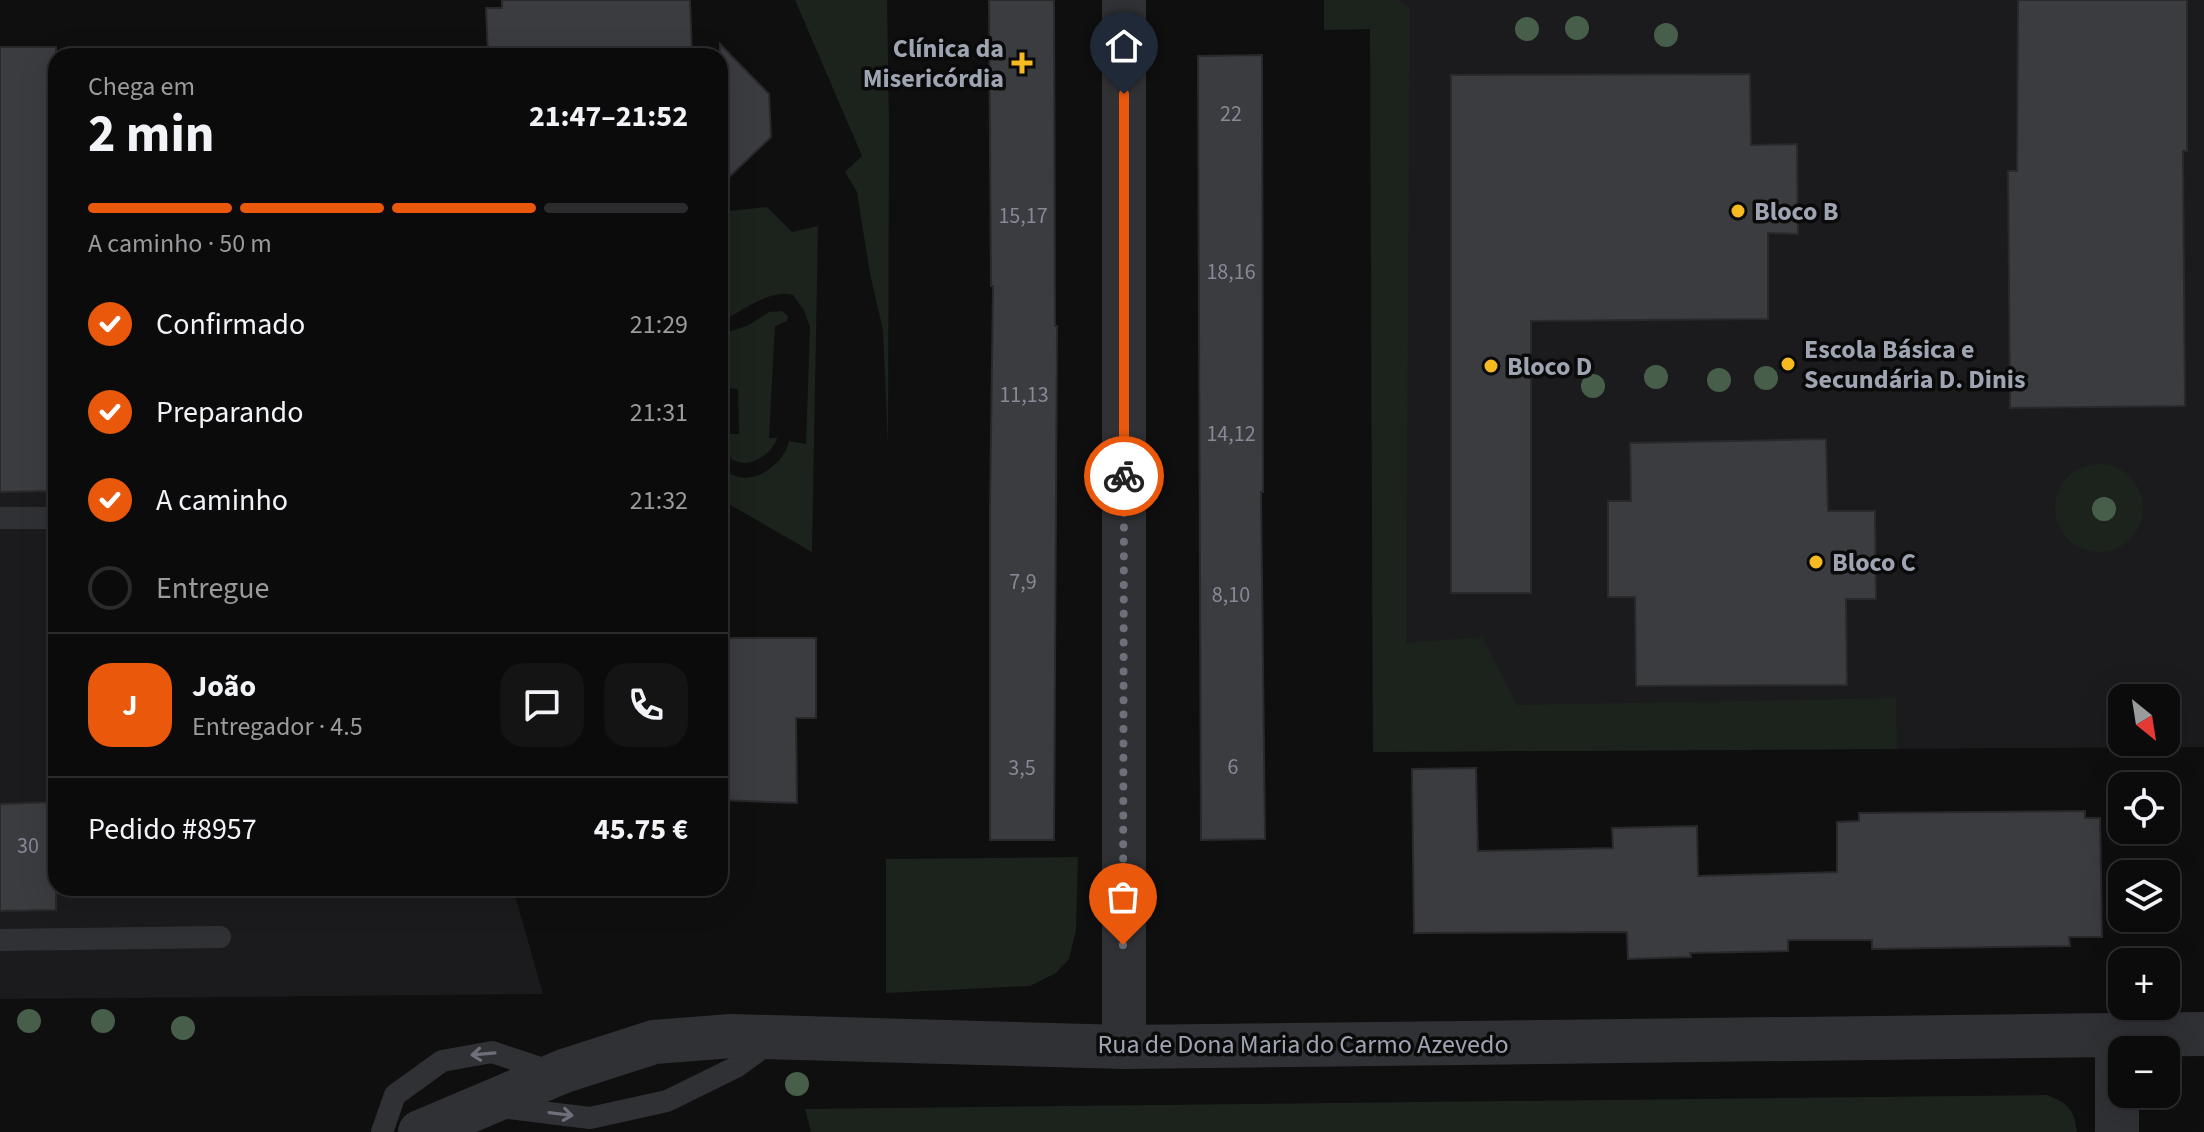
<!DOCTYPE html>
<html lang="pt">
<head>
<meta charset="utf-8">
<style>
  body { margin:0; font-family:"Source Sans 3",sans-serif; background:#141415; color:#f1f3f6; height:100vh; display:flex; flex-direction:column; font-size:30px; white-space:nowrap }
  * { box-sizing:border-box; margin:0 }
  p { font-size:26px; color:#9a9b9d }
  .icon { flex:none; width:44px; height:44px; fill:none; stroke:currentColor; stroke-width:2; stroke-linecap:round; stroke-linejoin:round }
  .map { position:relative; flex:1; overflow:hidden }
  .side { position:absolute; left:48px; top:48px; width:680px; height:848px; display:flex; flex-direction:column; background:#0b0b0c; border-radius:24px; box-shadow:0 8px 32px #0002,0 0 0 2px #2b2b2d }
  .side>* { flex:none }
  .needle { width:52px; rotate:150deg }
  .fabs { position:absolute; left:2108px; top:684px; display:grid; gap:16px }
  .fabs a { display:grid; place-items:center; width:72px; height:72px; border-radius:16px; background:#0b0b0c; box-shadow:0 8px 32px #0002,0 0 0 2px #2b2b2d; font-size:40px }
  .pin { position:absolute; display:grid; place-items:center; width:68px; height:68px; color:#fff; margin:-82px -34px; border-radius:50% 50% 50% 0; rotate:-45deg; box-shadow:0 0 8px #0007 }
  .pin .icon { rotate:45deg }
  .courier { position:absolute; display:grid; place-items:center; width:80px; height:80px; margin:-40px; border:6px solid #ea580c; border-radius:50%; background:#fff; color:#222; box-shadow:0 2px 10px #0007 }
  .headline em { font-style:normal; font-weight:700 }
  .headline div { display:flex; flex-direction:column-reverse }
  .headline { display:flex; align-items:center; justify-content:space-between; height:136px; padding:0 40px }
  h1 { font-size:52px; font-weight:700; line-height:60px }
  .bar { display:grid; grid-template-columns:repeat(4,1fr); gap:12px 8px; align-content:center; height:96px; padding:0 40px }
  .bar i { height:10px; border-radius:6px; background:#2b2b2d }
  .bar .on { background:#ea580c }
  .bar p { grid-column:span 4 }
  .line { display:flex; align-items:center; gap:20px; padding:0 40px; border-top:2px solid #2b2b2d }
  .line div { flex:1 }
  .round { display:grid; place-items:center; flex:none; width:84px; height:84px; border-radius:24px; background:#141415 }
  ol { padding:0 40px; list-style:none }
  li { display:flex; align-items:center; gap:24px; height:88px }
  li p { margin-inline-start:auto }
  li .icon { padding:8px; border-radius:50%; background:#ea580c; color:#fff; stroke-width:4 }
  li:last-child { color:#9a9b9d }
  li i { width:44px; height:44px; border:4px solid #2b2b2d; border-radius:50% }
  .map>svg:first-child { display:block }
  .built { fill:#1b1b1d; fill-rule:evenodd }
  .green { fill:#1b231c }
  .building { fill:#3b3c40; stroke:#29292c; stroke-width:2 }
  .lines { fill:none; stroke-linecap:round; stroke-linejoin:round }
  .service { stroke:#303135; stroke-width:22 }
  .minor { stroke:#303135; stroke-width:44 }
  .tertiary { stroke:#303135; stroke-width:44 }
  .tree { fill:#475e4a }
  .oneway { stroke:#6d707a }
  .done { stroke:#6d7079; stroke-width:8; stroke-dasharray:0 14.4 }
  .route { stroke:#ea580c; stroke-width:10 }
  .poi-dot { fill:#f7ba21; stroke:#0a0a0b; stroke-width:3 }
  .labels { text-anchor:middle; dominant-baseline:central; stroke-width:7; stroke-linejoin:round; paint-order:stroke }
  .number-label { font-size:22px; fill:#868a96 }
  .poi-label { font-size:26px; font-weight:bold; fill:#9fa4b2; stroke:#0a0a0b; text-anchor:start }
  .street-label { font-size:26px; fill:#9fa4b2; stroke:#0a0a0b }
</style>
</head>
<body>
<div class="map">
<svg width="2204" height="1132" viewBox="0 0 2204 1132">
  <rect width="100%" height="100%" fill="#0f0f10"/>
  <!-- built -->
  <path class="built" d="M 1324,0 L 2204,0 L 2204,747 L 1373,752 L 1370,29 L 1324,30 ZM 2122,698 L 2166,698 L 2166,742 L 2122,742 Z
    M 56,223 L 56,888 L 513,888 L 543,994 L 0,999 L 0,224 Z"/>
  <!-- green -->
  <path class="green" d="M 795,0 L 887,0 L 889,124 L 888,446 L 883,330 L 870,274 L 857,192 L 845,172 L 862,156 Z
    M 1324,0 L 1399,0 L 1410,8 L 1406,643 L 1482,637 L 1517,705 L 1896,698 L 1897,749 L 1373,752 L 1370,29 L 1324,30 Z
    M 767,207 L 792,232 L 818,226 L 812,552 L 720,499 L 720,469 C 725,471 733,476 739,477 C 760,482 785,461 789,441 L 806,444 L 810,327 L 804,310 L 793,295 C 772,289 746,308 728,318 L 720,314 L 720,212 Z
    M 782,311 L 788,316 L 787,321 L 775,326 L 769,438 L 777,438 C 774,450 759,462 746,463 C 741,463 736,461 732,460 L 720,434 L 739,434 L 738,389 L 720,387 L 720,331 L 725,333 L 747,326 L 769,312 Z
    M2055 508a44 44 0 1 1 88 0a44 44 0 1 1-88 0Z
    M 1078,857 L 1076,930 L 1069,959 L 1056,973 L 1030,986 L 886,993 L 886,859 Z
    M 2047,1095 C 2068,1103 2074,1109 2077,1132 L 811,1132 L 805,1109 Z"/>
  <!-- building -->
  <path class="building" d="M 502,0 L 690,0 L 692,56 L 488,56 L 486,8 L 502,8 Z
    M 989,0 L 1054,0 L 1055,326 L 1057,326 L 1054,840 L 990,840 L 990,509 L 993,286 L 991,286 Z
    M 2018,0 L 2187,0 L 2187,151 L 2183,151 L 2185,406 L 2010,408 L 2008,171 L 2017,171 Z
    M 720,44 L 769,94 L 771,137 L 720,186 Z
    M 0,47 L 56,47 L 56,491 L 0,492 Z
    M 1262,55 L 1263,492 L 1261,492 L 1265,839 L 1201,840 L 1198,56 Z
    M 1750,74 L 1751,145 L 1797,144 L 1798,234 L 1768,233 L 1768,319 L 1531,321 L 1531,593 L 1451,593 L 1451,75 Z
    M 1826,439 L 1828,511 L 1875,511 L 1876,599 L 1846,599 L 1847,685 L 1636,686 L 1635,597 L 1608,597 L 1608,501 L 1631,501 L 1630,443 Z
    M 720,638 L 816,638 L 816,718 L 796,718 L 797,803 L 720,800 Z
    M 1476,768 L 1478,851 L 1613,848 L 1612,828 L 1697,826 L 1698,876 L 1837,872 L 1837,822 L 1859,821 L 1859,813 L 2085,811 L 2085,818 L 2100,818 L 2102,937 L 2069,937 L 2070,946 L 1872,949 L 1872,940 L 1788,940 L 1788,951 L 1690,953 L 1691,957 L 1628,959 L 1627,932 L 1414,933 L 1412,769 Z
    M 56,802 L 56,910 L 0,911 L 0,804 Z"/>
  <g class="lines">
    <!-- service -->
    <path class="service" d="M 0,518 L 56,518
      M 0,940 L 220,937
      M 501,1107 L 590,1118 L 667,1101 L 736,1067 L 772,1041
      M 382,1132 L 395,1095 L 442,1061 L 492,1052 L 552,1072"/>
    <!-- minor -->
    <path class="minor" d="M 2117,1036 L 2117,1132"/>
    <!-- tertiary -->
    <path class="tertiary" d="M 1124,1047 L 1124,0
      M 420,1132 L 564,1071 L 654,1042 L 731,1036 L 1124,1047 L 2204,1034"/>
  </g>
  <!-- trees -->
  <g class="tree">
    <circle cx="1577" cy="28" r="12"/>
    <circle cx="1527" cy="29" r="12"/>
    <circle cx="1666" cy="35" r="12"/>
    <circle cx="1656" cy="377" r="12"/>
    <circle cx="1766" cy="378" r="12"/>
    <circle cx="1719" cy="380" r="12"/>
    <circle cx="1593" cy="386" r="12"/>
    <circle cx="2104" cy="509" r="12"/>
    <circle cx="29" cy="1021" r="12"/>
    <circle cx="103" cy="1021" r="12"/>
    <circle cx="183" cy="1028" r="12"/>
    <circle cx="797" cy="1084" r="12"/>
  </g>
  <!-- one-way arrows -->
  <defs><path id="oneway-shaft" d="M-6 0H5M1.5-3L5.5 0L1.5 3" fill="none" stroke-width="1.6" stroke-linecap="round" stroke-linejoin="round" transform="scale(2)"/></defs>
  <g class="oneway">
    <use href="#oneway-shaft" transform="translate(483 1054) rotate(175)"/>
    <use href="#oneway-shaft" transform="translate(561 1114) rotate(7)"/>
  </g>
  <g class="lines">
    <!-- done -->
    <path class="done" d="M 1123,945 L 1124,476"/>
    <!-- route -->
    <path class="route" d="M 1124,476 L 1124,94"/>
  </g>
  <!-- markers -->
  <g class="poi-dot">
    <path d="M1018 51h8v8h8v8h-8v8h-8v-8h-8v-8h8z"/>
    <circle cx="1738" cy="211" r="8"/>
    <circle cx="1788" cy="364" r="8"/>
    <circle cx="1491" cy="366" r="8"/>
    <circle cx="1816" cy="562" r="8"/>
  </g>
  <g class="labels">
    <!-- number labels -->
    <g class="number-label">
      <text x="1231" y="114">22</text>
      <text x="1023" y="216">15,17</text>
      <text x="1231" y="272">18,16</text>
      <text x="1024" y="395">11,13</text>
      <text x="1231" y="434">14,12</text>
      <text x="1023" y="582">7,9</text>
      <text x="1231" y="595">8,10</text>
      <text x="1233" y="767">6</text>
      <text x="1022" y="768">3,5</text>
      <text x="28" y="846">30</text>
    </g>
    <!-- poi labels -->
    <g class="poi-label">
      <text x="1004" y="48" text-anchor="end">Clínica da<tspan x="1004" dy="30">Misericórdia</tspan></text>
      <text x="1754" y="211">Bloco B</text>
      <text x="1804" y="349">Escola Básica e<tspan x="1804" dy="30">Secundária D. Dinis</tspan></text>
      <text x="1507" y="366">Bloco D</text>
      <text x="1832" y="562">Bloco C</text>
    </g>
    <!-- street labels -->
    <g class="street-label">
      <text x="1303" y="1044">Rua de Dona Maria do Carmo Azevedo</text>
    </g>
  </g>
</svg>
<div class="fabs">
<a><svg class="needle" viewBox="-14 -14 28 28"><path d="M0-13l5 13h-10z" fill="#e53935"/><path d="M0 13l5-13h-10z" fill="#9a9b9d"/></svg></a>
<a><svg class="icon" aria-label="locate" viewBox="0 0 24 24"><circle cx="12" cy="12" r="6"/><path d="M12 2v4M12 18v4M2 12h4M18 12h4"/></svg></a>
<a><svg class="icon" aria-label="layers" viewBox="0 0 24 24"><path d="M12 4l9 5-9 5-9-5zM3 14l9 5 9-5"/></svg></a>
<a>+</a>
<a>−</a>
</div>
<div class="pin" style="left:1123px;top:945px;background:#ea580c"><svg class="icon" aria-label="bag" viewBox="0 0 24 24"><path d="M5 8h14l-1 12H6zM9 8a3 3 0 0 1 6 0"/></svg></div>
<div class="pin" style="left:1124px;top:94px;background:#1f2937"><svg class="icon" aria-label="home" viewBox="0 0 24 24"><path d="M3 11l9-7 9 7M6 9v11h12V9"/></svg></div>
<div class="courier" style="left:1124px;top:476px"><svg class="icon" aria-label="bike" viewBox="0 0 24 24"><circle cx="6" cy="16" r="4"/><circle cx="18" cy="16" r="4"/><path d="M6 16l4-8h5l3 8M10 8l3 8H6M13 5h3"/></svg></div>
<section class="side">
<div class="headline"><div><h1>2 min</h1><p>Chega em</p></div><em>21:47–21:52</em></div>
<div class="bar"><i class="on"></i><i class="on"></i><i class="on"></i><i></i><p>A caminho · 50 m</p></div>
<ol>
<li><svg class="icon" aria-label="check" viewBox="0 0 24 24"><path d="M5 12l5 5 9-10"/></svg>Confirmado<p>21:29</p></li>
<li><svg class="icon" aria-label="check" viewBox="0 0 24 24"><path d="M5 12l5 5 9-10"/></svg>Preparando<p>21:31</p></li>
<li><svg class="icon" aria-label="check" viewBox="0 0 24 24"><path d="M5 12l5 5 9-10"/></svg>A caminho<p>21:32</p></li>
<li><i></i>Entregue</li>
</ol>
<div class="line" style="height:144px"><b class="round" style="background:#ea580c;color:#fff">J</b><div><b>João</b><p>Entregador · 4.5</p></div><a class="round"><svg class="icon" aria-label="chat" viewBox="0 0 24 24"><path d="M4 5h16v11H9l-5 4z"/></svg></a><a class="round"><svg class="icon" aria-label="phone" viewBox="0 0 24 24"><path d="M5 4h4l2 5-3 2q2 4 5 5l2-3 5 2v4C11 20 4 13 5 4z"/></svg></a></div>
<div class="line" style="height:104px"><div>Pedido #8957</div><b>45.75 €</b></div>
</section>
</div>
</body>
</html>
